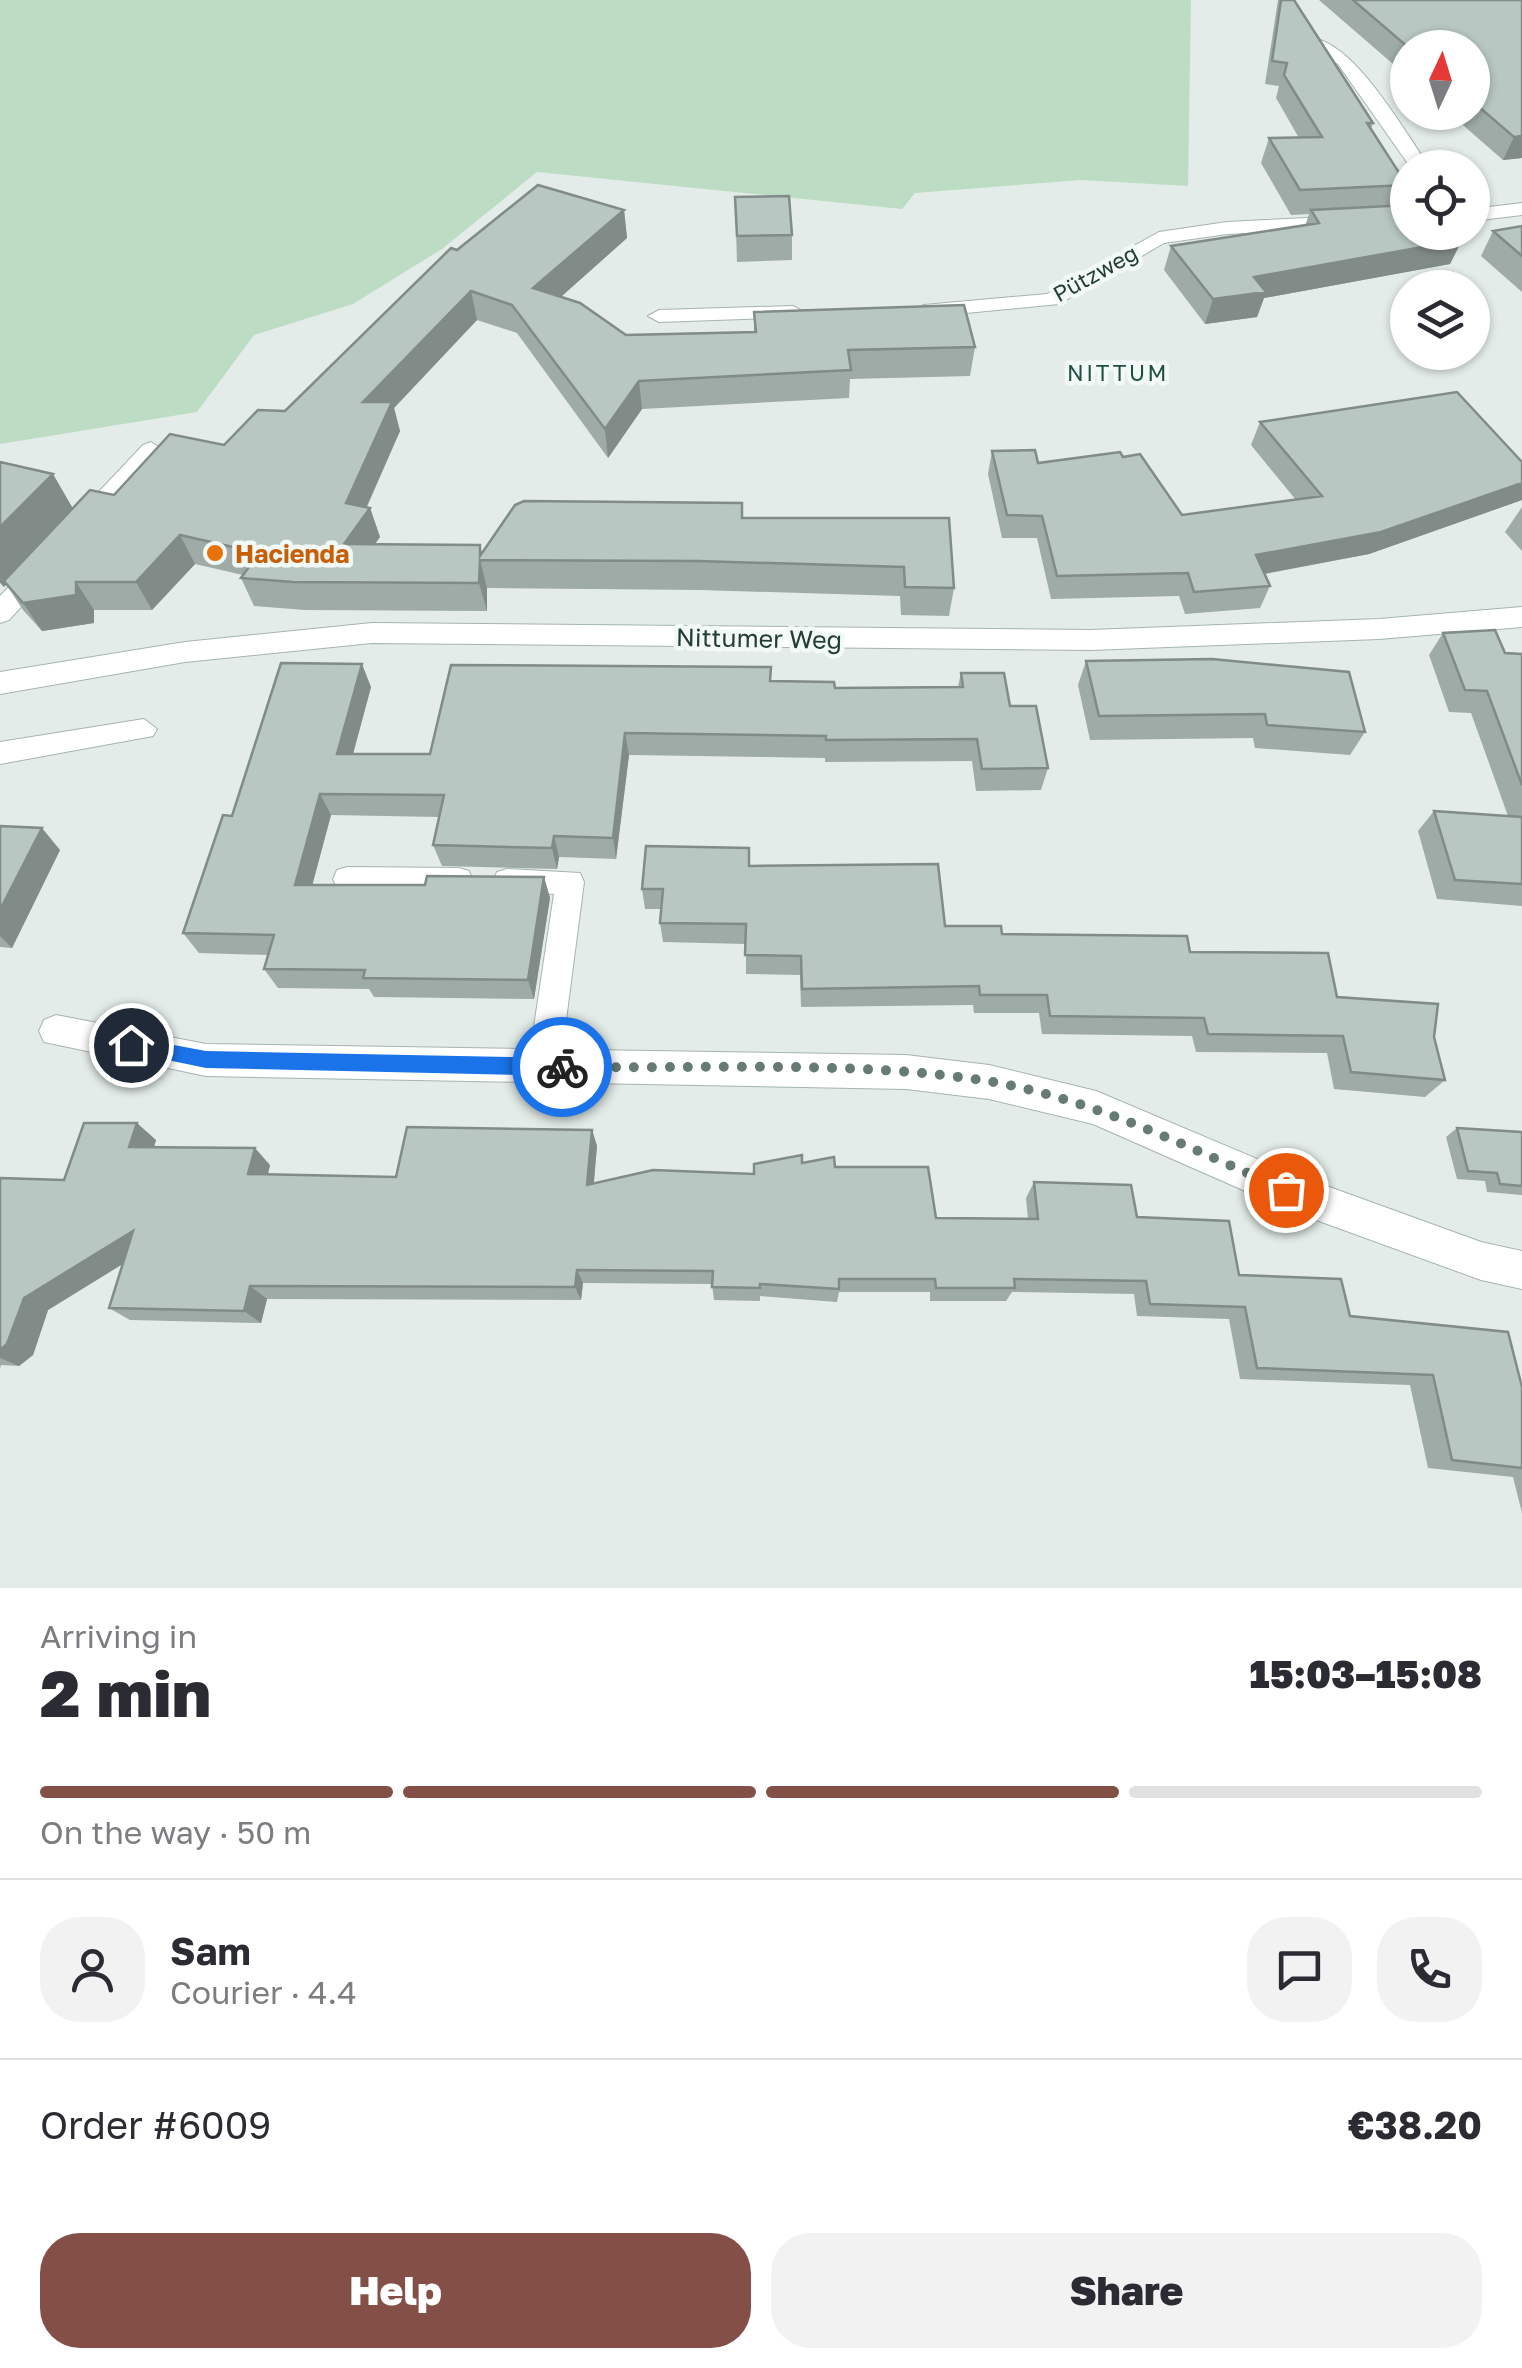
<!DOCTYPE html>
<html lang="en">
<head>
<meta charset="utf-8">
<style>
  body { margin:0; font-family:"Golos Text",sans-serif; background:#f2f2f3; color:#2b2b33; height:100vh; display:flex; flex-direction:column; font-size:38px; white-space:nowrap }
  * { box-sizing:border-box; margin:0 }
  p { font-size:32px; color:#7c7c81 }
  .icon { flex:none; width:55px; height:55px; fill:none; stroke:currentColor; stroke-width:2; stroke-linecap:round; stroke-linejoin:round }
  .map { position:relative; height:1588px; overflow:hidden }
  .drawer { display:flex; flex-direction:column; background:#fff; flex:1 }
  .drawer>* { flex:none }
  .needle { width:65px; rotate:4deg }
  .tools { position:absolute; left:1390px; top:30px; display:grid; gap:20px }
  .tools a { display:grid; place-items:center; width:100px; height:100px; border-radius:50%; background:#fff; box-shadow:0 2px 8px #0004; font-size:50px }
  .pin { position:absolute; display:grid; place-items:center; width:85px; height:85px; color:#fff; margin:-42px; border:5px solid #fff; border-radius:50%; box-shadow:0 2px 10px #0007 }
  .courier { position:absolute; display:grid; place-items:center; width:100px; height:100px; margin:-50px; border:8px solid #1a73e8; border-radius:50%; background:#fff; color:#222; box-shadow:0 2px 12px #0007 }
  .headline em { font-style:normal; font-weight:800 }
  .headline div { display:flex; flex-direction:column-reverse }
  .headline { display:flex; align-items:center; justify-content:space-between; height:170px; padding:0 40px }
  h1 { font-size:65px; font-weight:800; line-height:75px }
  .bar { display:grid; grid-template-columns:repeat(4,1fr); gap:15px 10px; align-content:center; height:120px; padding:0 40px }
  .bar i { height:12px; border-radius:8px; background:#e1e1e2 }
  .bar .active { background:#844f46 }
  .bar p { grid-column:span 4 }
  .line { display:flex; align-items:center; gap:25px; padding:0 40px; border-top:2px solid #e1e1e2 }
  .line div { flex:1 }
  .round { display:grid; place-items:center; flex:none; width:105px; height:105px; border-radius:40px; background:#f2f2f3 }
  .cta { display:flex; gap:20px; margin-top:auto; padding:20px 40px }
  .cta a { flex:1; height:115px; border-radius:40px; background:#844f46; color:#fff; font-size:40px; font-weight:800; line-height:115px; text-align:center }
  .cta a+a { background:#f2f2f3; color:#2b2b33 }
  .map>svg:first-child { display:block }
  .green { fill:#bcddc4 }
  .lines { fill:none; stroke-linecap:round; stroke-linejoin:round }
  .service-casing { stroke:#a6b4af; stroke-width:2 }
  .minor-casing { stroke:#a6b4af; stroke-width:2 }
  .service { fill:#fff; fill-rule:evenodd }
  .minor { fill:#fff; fill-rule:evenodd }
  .wall { fill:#9eaba6 }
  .shaded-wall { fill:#818b87 }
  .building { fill:#b8c7c1; stroke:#818b87; stroke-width:2.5 }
  .route { fill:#1a73e8 }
  .done { stroke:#667b74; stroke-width:10; stroke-dasharray:0 18 }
  .food-dot { fill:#e8710a; stroke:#f3f9f6; stroke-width:4 }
  .labels { text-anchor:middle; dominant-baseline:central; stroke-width:9; stroke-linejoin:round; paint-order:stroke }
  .far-street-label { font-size:22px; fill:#233e35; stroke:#f3f9f6 }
  .far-neighbourhood-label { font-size:22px; letter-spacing:2.5px; fill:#1f4f42; stroke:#f3f9f6 }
  .food-label { font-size:25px; font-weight:bold; fill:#c56008; stroke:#f3f9f6; text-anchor:start }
  .street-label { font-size:25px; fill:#233e35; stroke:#f3f9f6 }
</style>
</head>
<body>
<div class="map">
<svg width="1522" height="1588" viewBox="0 0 1522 1588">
  <rect width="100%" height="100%" fill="#e3ece8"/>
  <!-- green -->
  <path class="green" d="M 0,0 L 1191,0 L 1188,186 L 1081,180 L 915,193 L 902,209 L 537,172 L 442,249 L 353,304 L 254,335 L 197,412 L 0,444 Z"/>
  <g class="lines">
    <defs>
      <path id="service" d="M 144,719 L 157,729 L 153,736 L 0,764 L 0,742 Z
        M 347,867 L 459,868 L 469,871 L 473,880 L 469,889 L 459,892 L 347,891 L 337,888 L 333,879 L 337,870 Z
        M 507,869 L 580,873 L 584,882 L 560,1066 L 555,1077 L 544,1081 L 533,1077 L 528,1066 L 554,894 L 497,890 L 493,881 L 497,872 Z"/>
      <path id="minor" d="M 1305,38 C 1350,33 1406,134 1430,168 L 1411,168 L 1338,64 L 1305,46 Z
        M 1522,203 L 1522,215 L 1472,221 L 1472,209 Z
        M 1408,213 L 1408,225 L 1227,234 L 1164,243 L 1059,304 L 924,317 L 913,311 L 924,305 L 1047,294 L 1159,232 L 1227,222 Z
        M 793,306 L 804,312 L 801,317 L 659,322 L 648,316 L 659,310 Z
        M 151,442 L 163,450 L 159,455 L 93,529 L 75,529 L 71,523 L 75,517 L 143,445 Z
        M 42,559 L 51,562 L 55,568 L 51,574 L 9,620 L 0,623 L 0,596 L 33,562 Z
        M 1522,607 L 1522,627 L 1379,639 L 1091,650 L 372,643 L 185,662 L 0,694 L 0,672 L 185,642 L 372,623 L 1091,630 L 1379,619 Z
        M 56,1015 L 206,1044 L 906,1055 L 989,1065 L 1096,1091 L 1288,1172 L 1481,1242 L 1522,1251 L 1522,1289 L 1481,1280 L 1286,1209 L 1093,1124 L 989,1099 L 906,1089 L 206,1076 L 44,1042 L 39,1031 L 44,1020 Z"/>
    </defs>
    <!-- service casing -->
    <use href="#service" class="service-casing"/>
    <!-- minor casing -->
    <use href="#minor" class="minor-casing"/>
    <!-- service -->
    <use href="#service" class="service"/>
    <!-- minor -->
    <use href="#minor" class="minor"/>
  </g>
  <!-- wall -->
  <path class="wall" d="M 1278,0 L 1294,0 L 1373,123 L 1371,129 L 1407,185 L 1399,205 L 1462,240 L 1450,264 L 1264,298 L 1257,317 L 1205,324 L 1164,270 L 1171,246 L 1305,226 L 1309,214 L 1291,215 L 1261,163 L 1269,138 L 1299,138 L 1276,98 L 1279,86 L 1265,84 Z
    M 1319,0 L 1522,0 L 1522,158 L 1503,160 L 1448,112 L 1472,112 L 1472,48 L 1408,48 L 1408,77 Z
    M 735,197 L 792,235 L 792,260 L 737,262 Z
    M 624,210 L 627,238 L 561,297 L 626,335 L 754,332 L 754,312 L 975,347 L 970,376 L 850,379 L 849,398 L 642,409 L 608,458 L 517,333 L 477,320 L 394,408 L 400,431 L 367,507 L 370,508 L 380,537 L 374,544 L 480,545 L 482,553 L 743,518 L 949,518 L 954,588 L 949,616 L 901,615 L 900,596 L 700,590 L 487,588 L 487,611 L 305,610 L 254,606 L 241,578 L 243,575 L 195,564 L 152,610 L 94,610 L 94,623 L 42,631 L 23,610 L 6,584 L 4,587 L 0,583 L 0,462 L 73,508 L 114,495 L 224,445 L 285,411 L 457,250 Z
    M 1522,226 L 1522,292 L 1481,256 L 1493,231 Z
    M 1260,422 L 1522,462 L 1522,500 L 1369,554 L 1265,574 L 1270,586 L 1260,608 L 1185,614 L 1179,596 L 1051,599 L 1037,538 L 1002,538 L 988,474 L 992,451 L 1038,463 L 1123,457 L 1182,515 L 1296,500 L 1251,445 Z
    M 1522,507 L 1522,551 L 1505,532 Z
    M 1443,633 L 1505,653 L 1522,654 L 1522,906 L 1437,899 L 1418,831 L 1434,811 L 1508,816 L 1471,713 L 1449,712 L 1429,655 Z
    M 1086,661 L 1365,732 L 1350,755 L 1255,748 L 1253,738 L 1090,740 L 1078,685 Z
    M 961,673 L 1010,706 L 1048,768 L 1041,790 L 976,791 L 972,761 L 825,762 L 825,758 L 629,755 L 616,859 L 559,857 L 557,869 L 442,866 L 433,845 L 439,817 L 331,815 L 312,885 L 425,885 L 544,877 L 550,898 L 534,999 L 374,997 L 369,989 L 278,988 L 264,969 L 268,955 L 199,953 L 183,933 L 232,816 L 371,687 L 353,754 L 430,754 L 770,681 L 835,688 L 958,687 Z
    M 0,826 L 60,850 L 12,948 L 0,947 Z
    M 749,866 L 945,926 L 1002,934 L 1190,952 L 1337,997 L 1434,1037 L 1445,1080 L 1425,1097 L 1334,1089 L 1327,1053 L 1196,1052 L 1192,1036 L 1042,1034 L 1039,1013 L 974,1013 L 973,1005 L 801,1007 L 800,975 L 746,974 L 746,944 L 663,942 L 660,923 L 661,909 L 645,909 L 642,889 Z
    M 1457,1128 L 1522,1132 L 1522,1195 L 1487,1192 L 1485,1181 L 1457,1179 L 1446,1137 Z
    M 592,1130 L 597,1146 L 594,1183 L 754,1174 L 802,1163 L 835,1167 L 936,1218 L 1028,1219 L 1026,1198 L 1034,1182 L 1137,1217 L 1239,1275 L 1350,1316 L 1522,1387 L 1522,1513 L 1513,1477 L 1428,1468 L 1410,1385 L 1240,1379 L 1229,1319 L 1137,1316 L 1134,1294 L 1012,1292 L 1006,1301 L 930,1301 L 930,1292 L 839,1292 L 837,1302 L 760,1296 L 760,1301 L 714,1300 L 712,1284 L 583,1283 L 581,1300 L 267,1299 L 261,1323 L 130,1320 L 109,1308 L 123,1264 L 48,1310 L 33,1355 L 19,1366 L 1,1365 L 0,1369 L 0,1178 L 64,1180 L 156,1140 L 154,1147 L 270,1165 L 268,1174 L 396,1177 Z"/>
  <!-- shaded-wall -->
  <path class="shaded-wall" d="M 1522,136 L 1522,158 L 1503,160 L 1514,137 Z
    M 624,210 L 627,238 L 538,317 L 533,288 Z
    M 1462,240 L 1450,264 L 1264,298 L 1257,317 L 1205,324 L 1213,299 L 1254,277 Z
    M 471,291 L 477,320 L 394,408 L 400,431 L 360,521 L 370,508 L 380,537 L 355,572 L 344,544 L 346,503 L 363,402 Z
    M 639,381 L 642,409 L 608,458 L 605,429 Z
    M 53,474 L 75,512 L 4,587 L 0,582 L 0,527 Z
    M 1522,483 L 1522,500 L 1369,554 L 1246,577 L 1256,555 Z
    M 180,535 L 195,564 L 152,610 L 136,582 Z
    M 480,560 L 487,588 L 487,611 L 479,583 Z
    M 76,582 L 94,610 L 94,623 L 42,631 L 23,603 Z
    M 362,664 L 371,687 L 347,776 L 337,754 Z
    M 625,733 L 629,755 L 616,859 L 613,838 Z
    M 320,794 L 331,815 L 307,905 L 295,885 Z
    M 42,828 L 60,850 L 12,948 L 0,936 L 0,910 Z
    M 554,836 L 559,857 L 557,869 L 552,848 Z
    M 544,877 L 550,898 L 534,999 L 528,980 Z
    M 137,1123 L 156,1140 L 149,1163 L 129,1147 Z
    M 592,1130 L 597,1146 L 592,1200 L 587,1185 Z
    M 255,1148 L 270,1165 L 264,1189 L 248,1174 Z
    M 133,1231 L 153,1245 L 48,1310 L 33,1355 L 19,1366 L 0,1358 L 0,1350 L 24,1298 Z
    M 577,1270 L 583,1283 L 581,1300 L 575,1287 Z
    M 250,1286 L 267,1299 L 261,1323 L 244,1311 Z"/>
  <!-- building -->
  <path class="building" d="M 1281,0 L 1294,0 L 1373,123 L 1367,123 L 1407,185 L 1300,190 L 1269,138 L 1322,137 L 1284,75 L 1287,63 L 1272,61 Z
    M 1353,0 L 1522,0 L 1522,136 L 1514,137 L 1472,101 L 1472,48 L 1409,48 Z
    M 538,185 L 624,210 L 533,288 L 580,303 L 626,335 L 756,332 L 754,312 L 964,305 L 975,347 L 848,350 L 851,370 L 639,381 L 605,429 L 512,305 L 471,291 L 363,402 L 392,402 L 346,503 L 370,508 L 344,544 L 480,545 L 480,556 L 515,505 L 524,501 L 742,503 L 742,518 L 949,518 L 954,588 L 905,587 L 904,567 L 698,561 L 480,560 L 479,583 L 293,582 L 241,578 L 259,553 L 180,535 L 136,582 L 76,582 L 76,595 L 23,603 L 4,581 L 90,490 L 114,495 L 170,434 L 224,445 L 258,410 L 285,411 L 451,248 L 457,250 Z
    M 789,196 L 792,235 L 737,236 L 735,197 Z
    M 1408,205 L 1408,232 L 1453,232 L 1462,240 L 1254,277 L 1266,292 L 1213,299 L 1171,246 L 1319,223 L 1311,210 Z
    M 1522,226 L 1522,256 L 1493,231 Z
    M 1457,392 L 1522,462 L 1522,483 L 1381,532 L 1256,555 L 1270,586 L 1194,592 L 1188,573 L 1057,576 L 1042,516 L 1007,515 L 992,451 L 1035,450 L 1038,463 L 1120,452 L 1123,457 L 1140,454 L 1182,515 L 1322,496 L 1260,422 Z
    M 0,462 L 53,474 L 0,527 Z
    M 1495,630 L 1505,653 L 1522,654 L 1522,785 L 1487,691 L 1465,690 L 1443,633 Z
    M 1212,659 L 1349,672 L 1365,732 L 1267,725 L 1265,714 L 1099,716 L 1086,661 Z
    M 281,663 L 362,664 L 337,754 L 430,754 L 451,665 L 771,667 L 770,681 L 834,682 L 835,688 L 963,687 L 961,673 L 1004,673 L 1010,706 L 1036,706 L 1048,768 L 982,769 L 977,739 L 826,740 L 826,736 L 625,733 L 613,838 L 554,836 L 552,848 L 433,845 L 444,795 L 320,794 L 295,885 L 425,885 L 427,876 L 544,877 L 528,980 L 363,978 L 365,970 L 264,969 L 274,935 L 183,933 L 223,815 L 232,816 Z
    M 1434,811 L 1522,817 L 1522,884 L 1455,880 Z
    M 0,826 L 42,828 L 0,910 Z
    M 646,846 L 749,848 L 749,866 L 938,864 L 945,926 L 1001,926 L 1002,934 L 1187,936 L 1190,952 L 1328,953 L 1337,997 L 1438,1004 L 1434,1037 L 1445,1080 L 1351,1072 L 1343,1036 L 1208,1034 L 1204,1018 L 1050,1016 L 1047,995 L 980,995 L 979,986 L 802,989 L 801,956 L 745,955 L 746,924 L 660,923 L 663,889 L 642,889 Z
    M 84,1123 L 137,1123 L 129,1147 L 255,1148 L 248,1174 L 396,1177 L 407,1127 L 592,1130 L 587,1185 L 653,1170 L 754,1174 L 754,1164 L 802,1155 L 802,1163 L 834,1157 L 835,1167 L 928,1167 L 936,1218 L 1038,1219 L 1034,1182 L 1131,1185 L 1137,1217 L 1229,1221 L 1239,1275 L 1341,1279 L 1350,1316 L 1508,1332 L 1522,1387 L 1522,1468 L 1452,1460 L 1433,1375 L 1257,1368 L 1245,1307 L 1150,1304 L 1146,1281 L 1014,1279 L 1015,1288 L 936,1288 L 935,1279 L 839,1279 L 839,1289 L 760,1284 L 760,1288 L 712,1287 L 713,1271 L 577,1270 L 575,1287 L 250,1286 L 244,1311 L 109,1308 L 133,1231 L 24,1298 L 7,1344 L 0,1350 L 0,1178 L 64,1180 Z
    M 1457,1128 L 1522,1132 L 1522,1186 L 1500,1184 L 1497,1173 L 1468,1171 Z"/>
  <!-- route -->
  <path class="route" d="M 131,1037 L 206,1051 L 562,1058 L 571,1067 L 562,1076 L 206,1068 L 124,1051 L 124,1039 Z"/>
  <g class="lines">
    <!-- done -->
    <path class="done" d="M 562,1067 C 697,1069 855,1060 987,1081 C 1092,1098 1189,1148 1286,1190"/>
  </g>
  <!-- markers -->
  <circle class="food-dot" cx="215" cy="553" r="10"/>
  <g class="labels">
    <!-- far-street labels -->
    <g class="far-street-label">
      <text transform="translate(1095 273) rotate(-29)">Pützweg</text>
    </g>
    <!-- far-neighbourhood labels -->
    <g class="far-neighbourhood-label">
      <text x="1118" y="372">NITTUM</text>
    </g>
    <!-- food labels -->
    <g class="food-label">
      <text x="235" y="553">Hacienda</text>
    </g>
    <!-- street labels -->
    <g class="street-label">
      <text transform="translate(759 638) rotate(1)">Nittumer Weg</text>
    </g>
  </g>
</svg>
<div class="tools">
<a><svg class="needle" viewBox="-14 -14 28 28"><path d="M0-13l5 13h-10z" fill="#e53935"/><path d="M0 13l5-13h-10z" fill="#7c7c81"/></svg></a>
<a><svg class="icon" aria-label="locate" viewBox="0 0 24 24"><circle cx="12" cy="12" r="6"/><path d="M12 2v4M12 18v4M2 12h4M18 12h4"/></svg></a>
<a><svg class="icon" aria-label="layers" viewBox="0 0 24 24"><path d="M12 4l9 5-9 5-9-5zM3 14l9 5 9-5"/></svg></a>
</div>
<div class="pin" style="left:1286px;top:1190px;background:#ea580c"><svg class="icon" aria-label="bag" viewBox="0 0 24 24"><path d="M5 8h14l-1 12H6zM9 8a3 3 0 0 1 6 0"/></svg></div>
<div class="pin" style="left:131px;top:1045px;background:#1f2937"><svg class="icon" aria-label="home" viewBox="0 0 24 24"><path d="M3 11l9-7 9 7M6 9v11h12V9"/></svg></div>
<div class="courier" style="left:562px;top:1067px"><svg class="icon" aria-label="bike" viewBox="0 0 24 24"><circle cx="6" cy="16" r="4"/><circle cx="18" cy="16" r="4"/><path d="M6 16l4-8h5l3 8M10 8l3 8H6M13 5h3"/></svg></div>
</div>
<section class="drawer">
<div class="headline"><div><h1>2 min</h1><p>Arriving in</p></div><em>15:03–15:08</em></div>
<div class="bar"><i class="active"></i><i class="active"></i><i class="active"></i><i></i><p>On the way · 50 m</p></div>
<div class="line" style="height:180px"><a class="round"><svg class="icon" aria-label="person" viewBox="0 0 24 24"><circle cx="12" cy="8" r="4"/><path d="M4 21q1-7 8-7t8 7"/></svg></a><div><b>Sam</b><p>Courier · 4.4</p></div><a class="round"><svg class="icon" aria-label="chat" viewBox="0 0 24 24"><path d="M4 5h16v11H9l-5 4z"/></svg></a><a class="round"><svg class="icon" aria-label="phone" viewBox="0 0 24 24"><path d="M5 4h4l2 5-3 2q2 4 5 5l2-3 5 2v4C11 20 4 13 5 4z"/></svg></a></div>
<div class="line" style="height:130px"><div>Order #6009</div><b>€38.20</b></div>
<div class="cta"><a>Help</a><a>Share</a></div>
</section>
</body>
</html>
